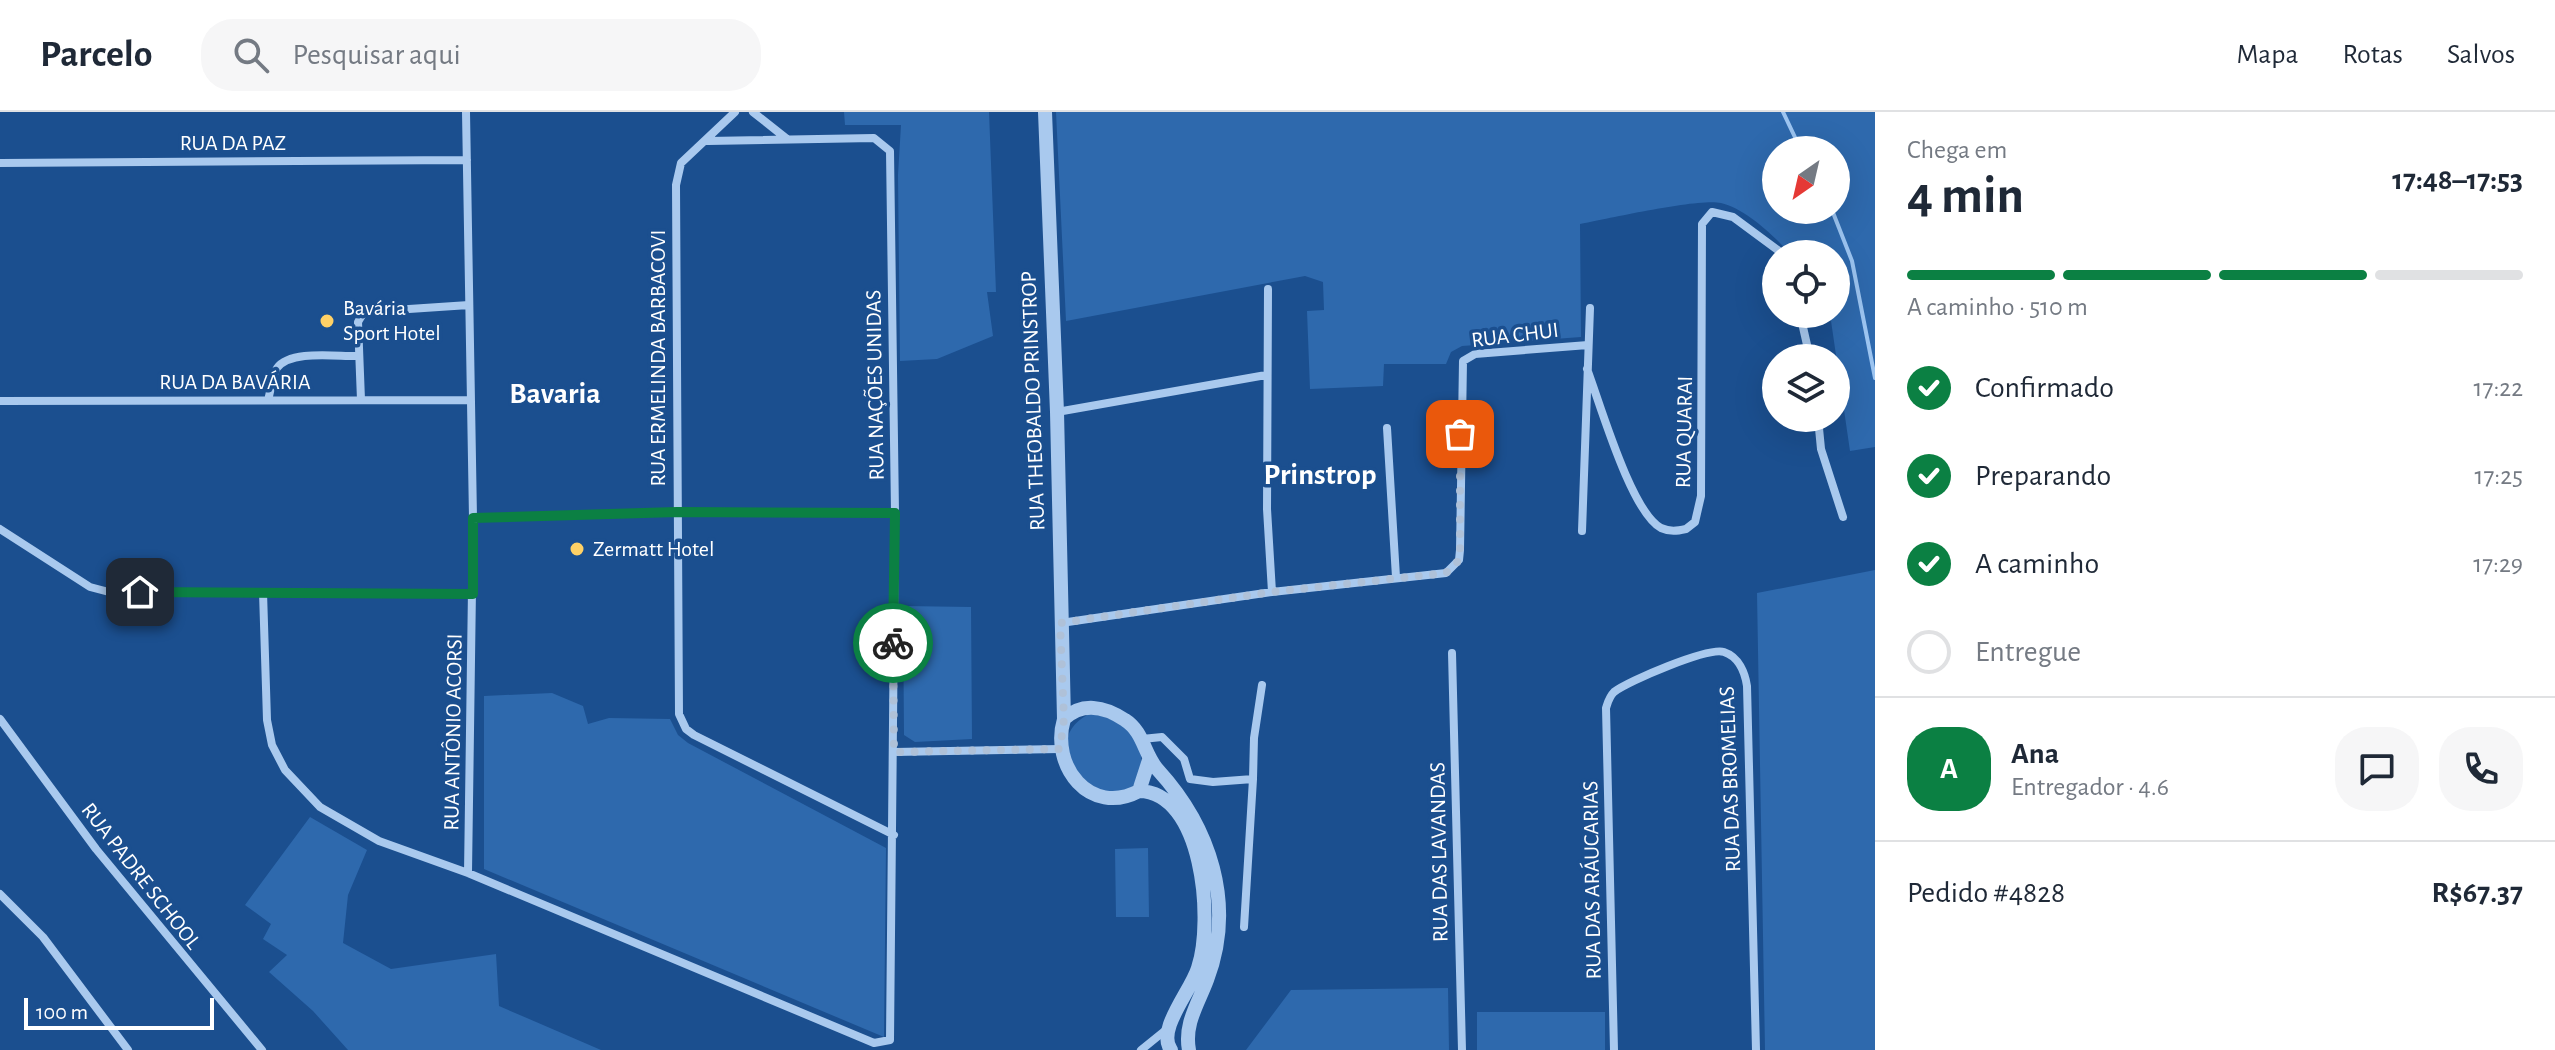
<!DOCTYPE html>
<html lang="pt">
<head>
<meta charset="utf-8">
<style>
  body { margin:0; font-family:"Alegreya Sans",sans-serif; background:#f6f6f7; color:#1f2937; height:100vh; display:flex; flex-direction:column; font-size:30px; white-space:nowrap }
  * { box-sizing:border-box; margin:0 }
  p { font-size:26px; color:#747a83 }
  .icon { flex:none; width:44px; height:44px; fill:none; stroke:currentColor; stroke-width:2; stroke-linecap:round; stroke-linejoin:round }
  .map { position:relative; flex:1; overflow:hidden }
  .sheet { display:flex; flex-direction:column; background:#fff; width:680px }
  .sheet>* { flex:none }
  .needle { width:52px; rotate:214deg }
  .controls { position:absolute; left:1762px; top:24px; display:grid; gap:16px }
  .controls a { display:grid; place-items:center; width:88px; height:88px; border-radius:50%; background:#fff; box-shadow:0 8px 32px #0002; font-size:40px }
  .scale { position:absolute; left:24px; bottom:20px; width:190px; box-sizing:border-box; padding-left:8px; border:4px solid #fff; border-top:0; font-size:22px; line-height:28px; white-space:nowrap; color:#fff; -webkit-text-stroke:6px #1b4f8f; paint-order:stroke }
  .pin { position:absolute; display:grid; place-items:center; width:68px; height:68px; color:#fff; margin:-34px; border-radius:16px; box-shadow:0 4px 12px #0006 }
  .courier { position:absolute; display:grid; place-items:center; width:80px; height:80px; margin:-40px; border:6px solid #0b8043; border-radius:50%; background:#fff; color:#222; box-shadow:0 2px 10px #0007 }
  .head em { font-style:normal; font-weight:700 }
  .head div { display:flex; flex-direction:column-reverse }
  .head { display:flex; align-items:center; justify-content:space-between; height:136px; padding:0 32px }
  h1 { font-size:52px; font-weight:700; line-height:60px }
  .bar { display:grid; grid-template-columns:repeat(4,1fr); gap:12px 8px; align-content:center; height:96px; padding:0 32px }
  .bar i { height:10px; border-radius:6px; background:#e0e1e3 }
  .bar .active { background:#0b8043 }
  .bar p { grid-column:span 4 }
  .line { display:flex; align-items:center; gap:20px; padding:0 32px; border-top:2px solid #e0e1e3 }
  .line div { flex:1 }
  .round { display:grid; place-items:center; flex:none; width:84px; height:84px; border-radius:32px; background:#f6f6f7 }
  ol { padding:0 32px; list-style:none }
  li { display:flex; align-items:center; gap:24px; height:88px }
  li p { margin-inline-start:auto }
  li .icon { padding:8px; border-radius:50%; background:#0b8043; color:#fff; stroke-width:4 }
  li:last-child { color:#747a83 }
  li i { width:44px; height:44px; border:4px solid #e0e1e3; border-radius:50% }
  header { display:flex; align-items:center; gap:48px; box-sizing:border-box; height:112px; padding:0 40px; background:#fff; border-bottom:2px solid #e0e1e3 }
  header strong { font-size:38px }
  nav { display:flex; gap:44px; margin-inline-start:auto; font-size:28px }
  .search { width:560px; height:72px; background:#f6f6f7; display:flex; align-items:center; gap:20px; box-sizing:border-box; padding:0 28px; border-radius:32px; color:#747a83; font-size:30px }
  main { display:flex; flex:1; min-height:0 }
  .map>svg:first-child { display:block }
  .green { fill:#2e69ad; fill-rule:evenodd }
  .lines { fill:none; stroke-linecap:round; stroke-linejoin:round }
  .stream { stroke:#9cc4f0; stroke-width:4 }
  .minor { stroke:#a9c9ee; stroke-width:8 }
  .tertiary { stroke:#a9c9ee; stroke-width:14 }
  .done { stroke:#afc1d8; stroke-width:8; stroke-dasharray:0 14.4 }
  .route { stroke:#0b8043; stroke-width:10 }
  .poi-dot { fill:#ffd166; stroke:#1b4f8f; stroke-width:3 }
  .labels { text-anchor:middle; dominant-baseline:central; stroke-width:7; stroke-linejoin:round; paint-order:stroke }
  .street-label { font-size:22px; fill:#fff; stroke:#1b4f8f }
  .poi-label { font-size:22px; fill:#fff; stroke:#1b4f8f; text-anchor:start }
  .district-label { font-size:30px; font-weight:bold; fill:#fff; stroke:#1b4f8f }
</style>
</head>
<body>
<header>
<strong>Parcelo</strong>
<div class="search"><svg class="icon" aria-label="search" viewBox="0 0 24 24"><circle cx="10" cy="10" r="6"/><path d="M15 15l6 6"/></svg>Pesquisar aqui</div>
<nav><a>Mapa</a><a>Rotas</a><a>Salvos</a></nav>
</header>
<main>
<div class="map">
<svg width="1875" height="938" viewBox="0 0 1875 938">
  <rect width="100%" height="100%" fill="#1b4f8f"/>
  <!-- green -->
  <path class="green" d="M 844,0 L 989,0 L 996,180 L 987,180 L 993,224 L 937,247 L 900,249 L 898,63 L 901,13 L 845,13 Z
    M 1056,0 L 1875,0 L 1875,335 L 1850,339 L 1830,202 L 1836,202 L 1836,142 L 1790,142 C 1775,124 1744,96 1721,91 C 1698,86 1607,107 1580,112 L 1581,225 L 1462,234 L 1451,240 L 1446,252 L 1384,252 L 1383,274 L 1310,277 L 1307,199 L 1324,198 L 1323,170 L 1305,164 L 1066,209 ZM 1776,38 L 1836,38 L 1836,98 L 1776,98 Z
    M 1875,458 L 1875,938 L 1765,938 L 1757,481 Z
    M 903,494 L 971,495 L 972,627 L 915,630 L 904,623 Z
    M 552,581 L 583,594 L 588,612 L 609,606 L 670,607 L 678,623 L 688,631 L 886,736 L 884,925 L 484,757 L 484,584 Z
    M 1089,602 C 1123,605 1153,631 1137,667 C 1117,713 1025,636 1089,602 Z
    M 310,705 L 367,738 L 348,783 L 343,831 L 391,857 L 496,842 L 499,894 L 601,938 L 348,938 L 313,899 L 269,860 L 287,843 L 263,827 L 271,812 L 245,793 Z
    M 1148,736 L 1149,805 L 1116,805 L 1115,737 Z
    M 1448,876 L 1449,938 L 1246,938 L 1291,878 Z
    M 1477,900 L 1605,900 L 1605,938 L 1477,938 Z"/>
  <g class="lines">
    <!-- stream -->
    <path class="stream" d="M 1783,0 L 1801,38
      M 1832,98 L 1852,149 L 1875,266"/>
    <!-- minor -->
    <path class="minor" d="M 466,0 L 473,406 L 468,761
      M 735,0 L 681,51 L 676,73 L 679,602 L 686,617 L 694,623 L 894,723
      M 753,0 L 787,27
      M 0,51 L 467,48
      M 1268,177 L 1267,397 L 1272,480
      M 1800,202 L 1810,246
      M 1587,257 C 1600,291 1631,400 1661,416 C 1670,420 1677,419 1686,417 L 1695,410 L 1701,384 L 1702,112 L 1712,100 L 1733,105 L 1783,142
      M 268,288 C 271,278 272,264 277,256 C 291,237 339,245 359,244
      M 361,288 L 358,210 L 364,200 L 469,193
      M 0,289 L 470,288
      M 1057,300 L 1266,263
      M 1818,306 L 1821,337 L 1843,405
      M 1387,316 L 1396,465
      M 473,406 L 677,400 L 895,401
      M 0,417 L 90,475 L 109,480 L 473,482
      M 1582,419 L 1590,196
      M 263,480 L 267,608 L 272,633 L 285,658 L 320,695 L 379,729 L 468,761 L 874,931 L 890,928 L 895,401 L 890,39 L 874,26 L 708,29
      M 1061,511 L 1272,480 L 1446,461 L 1459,448 L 1460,438 L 1463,249 L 1475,242 L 1588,233
      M 1452,541 L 1462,938
      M 0,607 L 96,737 L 262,938
      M 1142,627 L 1162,625 L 1184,647 L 1190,667 L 1213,670 L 1253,667 L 1244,815
      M 894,640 L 1060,637
      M 1253,667 L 1254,626 L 1262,573
      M 0,782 L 43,825 L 128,938
      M 1141,938 L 1167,917
      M 1614,938 L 1606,596 C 1608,590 1609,585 1614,580 C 1628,569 1708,535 1724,540 C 1739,545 1745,561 1747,574 L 1756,938"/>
    <!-- tertiary -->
    <path class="tertiary" d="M 1045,0 L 1057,300 L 1064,607
      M 1149,648 L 1139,679 C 1090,705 1050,654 1064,607 C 1082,590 1104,594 1125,608 C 1144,620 1144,643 1158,658 C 1210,715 1236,792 1207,868 C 1198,892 1184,912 1189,938
      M 1139,679 C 1203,680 1214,808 1198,856 C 1191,879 1156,918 1171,938"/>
  </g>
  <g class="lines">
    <!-- done -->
    <path class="done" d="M 893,531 L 894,640 L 1060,637 L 1064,607 L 1060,511 L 1272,480 L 1446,461 L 1459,448 L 1460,438 L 1460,322"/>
    <!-- route -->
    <path class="route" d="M 140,480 L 473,482 L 473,406 L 677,400 L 895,401 L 893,531"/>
  </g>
  <!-- markers -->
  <g class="poi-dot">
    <circle cx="327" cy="209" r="8"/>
    <circle cx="577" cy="437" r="8"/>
  </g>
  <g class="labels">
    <!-- street labels -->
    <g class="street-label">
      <text x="233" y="31">RUA DA PAZ</text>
      <text transform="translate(1515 223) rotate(-7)">RUA CHUI</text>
      <text transform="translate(658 246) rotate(-90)">RUA ERMELINDA BARBACOVI</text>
      <text x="235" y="270">RUA DA BAVÁRIA</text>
      <text transform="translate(875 273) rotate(-91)">RUA NAÇÕES UNIDAS</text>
      <text transform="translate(1033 289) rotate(-92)">RUA THEOBALDO PRINSTROP</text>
      <text transform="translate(1684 320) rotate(-89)">RUA QUARAI</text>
      <text transform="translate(453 620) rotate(-89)">RUA ANTÔNIO ACORSI</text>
      <text transform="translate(1730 667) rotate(-92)">RUA DAS BROMELIAS</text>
      <text transform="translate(1439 740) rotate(-91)">RUA DAS LAVANDAS</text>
      <text transform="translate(141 764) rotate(52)">RUA PADRE SCHOOL</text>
      <text transform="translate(1592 768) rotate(-91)">RUA DAS ARÁUCARIAS</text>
    </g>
    <!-- poi labels -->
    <g class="poi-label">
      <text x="343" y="196">Bavária<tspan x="343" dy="25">Sport Hotel</tspan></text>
      <text x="593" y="437">Zermatt Hotel</text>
    </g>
    <!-- district labels -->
    <g class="district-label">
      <text x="555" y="282">Bavaria</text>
      <text x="1320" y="363">Prinstrop</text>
    </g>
  </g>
</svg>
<div class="controls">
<a><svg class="needle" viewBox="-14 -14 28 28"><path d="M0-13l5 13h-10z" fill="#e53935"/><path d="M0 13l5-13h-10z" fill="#747a83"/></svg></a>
<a><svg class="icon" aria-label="locate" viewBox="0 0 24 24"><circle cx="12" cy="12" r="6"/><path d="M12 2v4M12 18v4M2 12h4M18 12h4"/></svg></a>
<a><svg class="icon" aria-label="layers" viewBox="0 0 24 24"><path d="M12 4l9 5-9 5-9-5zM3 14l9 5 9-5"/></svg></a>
</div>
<div class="scale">100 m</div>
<div class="pin" style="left:1460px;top:322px;background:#ea580c"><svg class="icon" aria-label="bag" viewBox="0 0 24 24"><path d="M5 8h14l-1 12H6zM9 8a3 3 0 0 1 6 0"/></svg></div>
<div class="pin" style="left:140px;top:480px;background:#1f2937"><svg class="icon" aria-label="home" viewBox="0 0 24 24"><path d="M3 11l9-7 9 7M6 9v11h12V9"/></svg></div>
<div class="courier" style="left:893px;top:531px"><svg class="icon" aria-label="bike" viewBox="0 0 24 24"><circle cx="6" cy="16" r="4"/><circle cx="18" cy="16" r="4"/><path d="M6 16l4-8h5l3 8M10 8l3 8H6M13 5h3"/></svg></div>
</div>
<section class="sheet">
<div class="head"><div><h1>4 min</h1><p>Chega em</p></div><em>17:48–17:53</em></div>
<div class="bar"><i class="active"></i><i class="active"></i><i class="active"></i><i></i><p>A caminho · 510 m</p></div>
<ol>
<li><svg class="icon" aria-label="check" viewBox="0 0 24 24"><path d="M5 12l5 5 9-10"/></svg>Confirmado<p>17:22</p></li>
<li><svg class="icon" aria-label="check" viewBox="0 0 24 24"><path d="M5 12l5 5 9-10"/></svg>Preparando<p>17:25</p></li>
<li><svg class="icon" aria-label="check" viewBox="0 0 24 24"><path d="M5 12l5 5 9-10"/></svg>A caminho<p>17:29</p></li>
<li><i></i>Entregue</li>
</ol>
<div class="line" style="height:144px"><b class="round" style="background:#0b8043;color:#fff">A</b><div><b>Ana</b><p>Entregador · 4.6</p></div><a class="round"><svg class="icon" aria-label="chat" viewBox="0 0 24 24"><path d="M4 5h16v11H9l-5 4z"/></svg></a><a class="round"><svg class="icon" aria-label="phone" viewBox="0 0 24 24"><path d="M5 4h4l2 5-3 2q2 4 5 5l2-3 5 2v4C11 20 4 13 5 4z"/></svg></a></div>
<div class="line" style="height:104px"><div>Pedido #4828</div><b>R$67.37</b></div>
</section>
</main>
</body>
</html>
